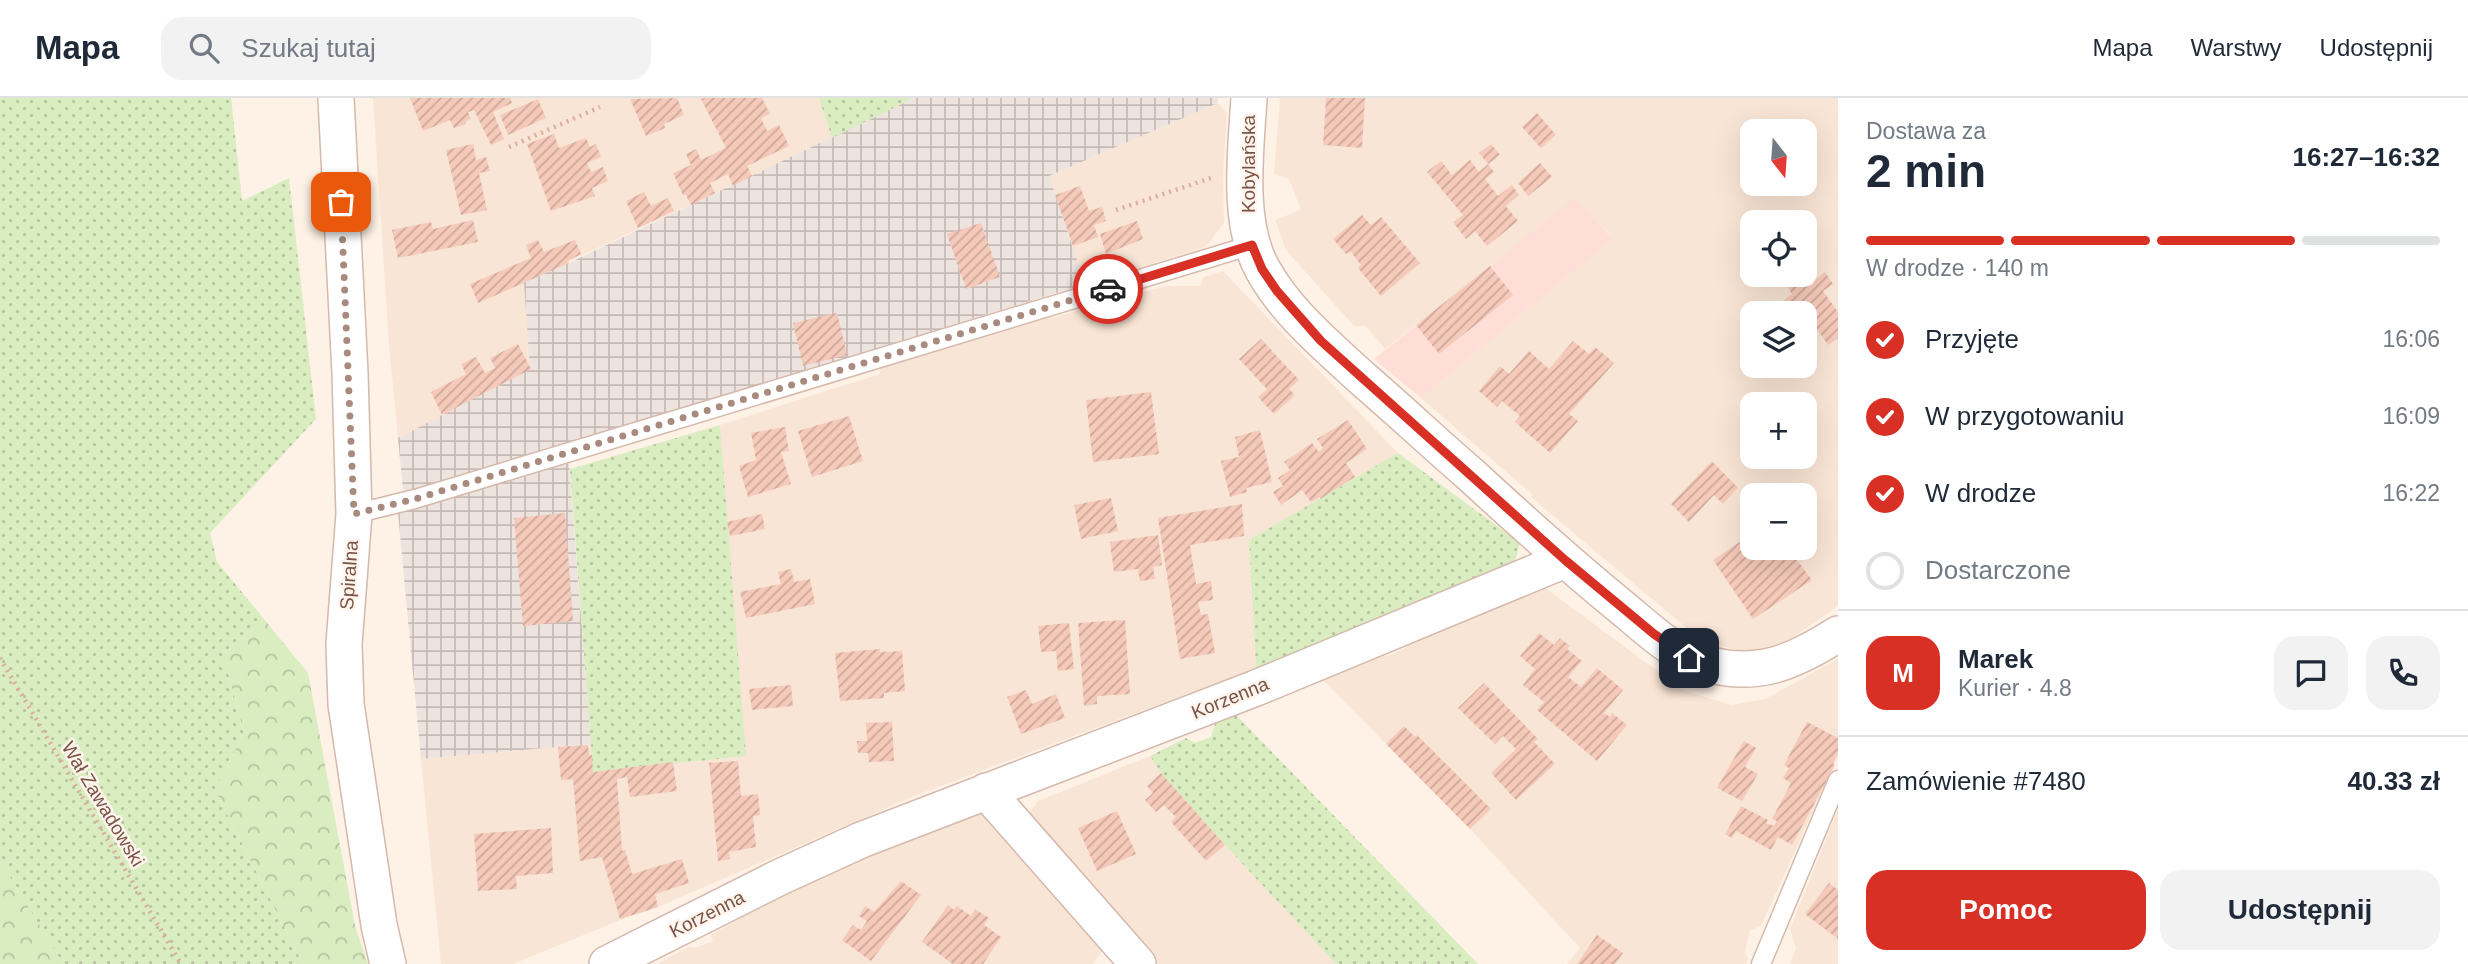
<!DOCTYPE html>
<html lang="pl">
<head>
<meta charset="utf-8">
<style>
  body { margin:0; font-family:Arial,sans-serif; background:#f2f2f3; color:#1f2937; height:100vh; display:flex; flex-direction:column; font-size:26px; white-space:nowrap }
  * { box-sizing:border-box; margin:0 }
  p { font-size:23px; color:#747a83 }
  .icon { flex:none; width:38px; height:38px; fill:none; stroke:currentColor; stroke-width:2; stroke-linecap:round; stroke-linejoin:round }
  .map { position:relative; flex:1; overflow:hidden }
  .side { display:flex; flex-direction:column; background:#fff; width:630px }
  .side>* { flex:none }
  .needle { width:46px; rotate:163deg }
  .fabs { position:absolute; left:1740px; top:21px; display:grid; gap:14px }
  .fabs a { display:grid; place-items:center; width:77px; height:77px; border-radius:14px; background:#fff; box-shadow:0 7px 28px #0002; font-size:35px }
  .pin { position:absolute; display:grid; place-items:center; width:60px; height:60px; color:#fff; margin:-30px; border-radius:14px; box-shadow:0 4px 10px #0006 }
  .courier { position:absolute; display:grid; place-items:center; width:70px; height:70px; margin:-35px; border:5px solid #d93025; border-radius:50%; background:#fff; color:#222; box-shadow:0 2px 9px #0007 }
  .summary em { font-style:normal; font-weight:700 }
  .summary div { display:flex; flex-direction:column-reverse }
  .summary { display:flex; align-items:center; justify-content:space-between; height:119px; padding:0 28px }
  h1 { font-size:46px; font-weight:700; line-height:52px }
  .bar { display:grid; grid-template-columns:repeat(4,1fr); gap:10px 7px; align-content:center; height:84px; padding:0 28px }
  .bar i { height:9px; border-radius:5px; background:#e0e1e3 }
  .bar .current { background:#d93025 }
  .bar p { grid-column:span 4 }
  .line { display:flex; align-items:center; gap:18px; padding:0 28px; border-top:2px solid #e0e1e3 }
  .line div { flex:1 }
  .round { display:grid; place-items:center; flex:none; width:74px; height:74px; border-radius:21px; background:#f2f2f3 }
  ol { padding:0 28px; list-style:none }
  li { display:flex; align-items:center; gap:21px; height:77px }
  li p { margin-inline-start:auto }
  li .icon { padding:7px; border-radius:50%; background:#d93025; color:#fff; stroke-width:4 }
  li:last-child { color:#747a83 }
  li i { width:38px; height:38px; border:4px solid #e0e1e3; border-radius:50% }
  .cta { display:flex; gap:14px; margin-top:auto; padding:14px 28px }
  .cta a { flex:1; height:80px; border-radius:21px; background:#d93025; color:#fff; font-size:28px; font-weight:700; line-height:80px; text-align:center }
  .cta a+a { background:#f2f2f3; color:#1f2937 }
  header { display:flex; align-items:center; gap:42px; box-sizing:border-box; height:98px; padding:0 35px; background:#fff; border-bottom:2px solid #e0e1e3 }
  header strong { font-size:33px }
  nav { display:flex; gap:38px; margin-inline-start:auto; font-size:24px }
  .search { width:490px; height:63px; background:#f2f2f3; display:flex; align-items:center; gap:18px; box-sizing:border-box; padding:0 24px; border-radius:21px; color:#747a83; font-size:26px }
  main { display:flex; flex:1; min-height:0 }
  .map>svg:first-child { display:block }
  .residential { fill:#f9e5d5; fill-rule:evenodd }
  .commercial { fill:#ffded8 }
  .industrial { fill:url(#industrial-grid) }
  .grass { fill:url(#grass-dots) }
  .forest { fill:url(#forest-crowns) }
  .building { fill:url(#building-hatch) }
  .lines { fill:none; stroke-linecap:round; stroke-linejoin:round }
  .service-casing { stroke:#d4b9ac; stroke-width:21 }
  .minor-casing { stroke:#d4b9ac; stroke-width:38 }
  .path { stroke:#dcad9c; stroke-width:4.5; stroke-dasharray:2 5; stroke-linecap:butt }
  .service { stroke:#fff; stroke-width:18 }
  .minor { stroke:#fff; stroke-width:35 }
  .done { stroke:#a88a7e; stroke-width:7; stroke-dasharray:0 12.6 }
  .route { stroke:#d93025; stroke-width:9 }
  .labels { text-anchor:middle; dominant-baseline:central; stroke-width:5; stroke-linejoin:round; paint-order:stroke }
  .street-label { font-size:19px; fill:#7a5347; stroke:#fff5ed }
</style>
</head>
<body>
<header>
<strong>Mapa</strong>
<div class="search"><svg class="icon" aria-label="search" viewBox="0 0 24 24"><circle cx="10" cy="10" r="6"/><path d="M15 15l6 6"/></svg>Szukaj tutaj</div>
<nav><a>Mapa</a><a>Warstwy</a><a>Udostępnij</a></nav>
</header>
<main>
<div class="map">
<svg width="1838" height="866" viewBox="0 0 1838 866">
  <defs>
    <pattern id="industrial-grid" width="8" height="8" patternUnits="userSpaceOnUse" patternTransform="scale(1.75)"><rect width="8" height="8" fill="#eee4df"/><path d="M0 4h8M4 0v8" fill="none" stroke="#c6bbb7"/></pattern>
    <pattern id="grass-dots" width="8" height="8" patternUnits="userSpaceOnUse" patternTransform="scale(1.75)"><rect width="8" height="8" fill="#d9edc1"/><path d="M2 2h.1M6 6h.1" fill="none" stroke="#b5c39f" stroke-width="1.8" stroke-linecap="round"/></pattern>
    <pattern id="forest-crowns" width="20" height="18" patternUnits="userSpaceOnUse" patternTransform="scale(1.75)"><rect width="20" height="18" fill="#d9edc1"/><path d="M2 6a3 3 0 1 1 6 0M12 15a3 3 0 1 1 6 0" fill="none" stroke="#b5c39f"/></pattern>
    <pattern id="building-hatch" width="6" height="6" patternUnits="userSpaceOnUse" patternTransform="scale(1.75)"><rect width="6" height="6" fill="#f6caba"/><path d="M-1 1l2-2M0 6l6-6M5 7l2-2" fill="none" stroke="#cca799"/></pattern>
  </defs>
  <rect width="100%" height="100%" fill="#fef1e5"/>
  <!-- residential -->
  <path class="residential" d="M 373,0 L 819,0 L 832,40 L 525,184 L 531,271 L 398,340 L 389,247 Z
    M 1280,0 L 1838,0 L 1838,508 L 1789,542 L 1769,551 L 1746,554 L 1702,543 L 1531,399 L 1533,397 L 1421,300 L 1612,139 L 1575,101 L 1385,251 L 1366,228 L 1354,228 L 1286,152 L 1275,122 L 1301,112 L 1289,81 L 1274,76 ZM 1752,33 L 1804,33 L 1804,86 L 1752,86 ZM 1752,124 L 1804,124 L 1804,177 L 1752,177 ZM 1752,215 L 1804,215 L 1804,268 L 1752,268 ZM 1752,306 L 1804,306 L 1804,359 L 1752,359 ZM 1752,397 L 1804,397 L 1804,450 L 1752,450 Z
    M 1218,5 L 1227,15 L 1223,76 L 1224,125 L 1206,149 L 1085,186 L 1049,78 Z
    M 1223,173 L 1398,355 L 1249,442 L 1256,570 L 914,698 L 658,809 L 620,822 L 513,866 L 441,866 L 421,661 L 591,646 L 594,674 L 745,658 L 720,327 L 880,276 L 880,269 L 1051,215 L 1052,220 L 1165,188 L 1200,188 L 1204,179 Z
    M 1544,489 L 1683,592 L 1731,607 L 1765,601 L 1838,561 L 1838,658 L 1761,828 L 1750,832 L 1745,854 L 1748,861 L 1746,866 L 1567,866 L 1580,850 L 1470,731 L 1323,582 L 1376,557 L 1389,558 L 1436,534 Z
    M 1150,658 L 1161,675 L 1225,747 L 1336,866 L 1150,866 L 1025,720 L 1038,703 Z
    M 1838,711 L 1838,866 L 1790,866 L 1796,850 L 1790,831 Z
    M 972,715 L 988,716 L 1107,846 L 1093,866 L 657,866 L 689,849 L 695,850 L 713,843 L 711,837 L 778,798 L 865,757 Z"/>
  <!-- commercial -->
  <path class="commercial" d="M 1575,100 L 1612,140 L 1421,300 L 1374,261 Z"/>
  <!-- industrial -->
  <path class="industrial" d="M 914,0 L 1218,0 L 1218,5 L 1049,78 L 1085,186 L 411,395 L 403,392 L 398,340 L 530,271 L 524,184 L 569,165 Z
    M 569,365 L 591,646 L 421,661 L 398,415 Z"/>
  <!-- grass -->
  <path class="grass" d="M 0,0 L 231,0 L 242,103 L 289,80 L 316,321 L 210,435 L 217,464 L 264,521 L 223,556 L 244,634 L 215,692 L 303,866 L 63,866 L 0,763 Z
    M 819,0 L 914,0 L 832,40 Z
    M 720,327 L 746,658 L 593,674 L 570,371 Z
    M 1398,355 L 1520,445 L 1515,464 L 1256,570 L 1249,442 Z
    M 1235,616 L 1478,866 L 1336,866 L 1225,747 L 1161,675 L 1150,658 L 1186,640 L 1195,645 L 1211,639 L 1216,623 Z"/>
  <!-- forest -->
  <path class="forest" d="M 264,521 L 308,575 L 355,828 L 368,866 L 303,866 L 215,692 L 244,634 L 223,556 Z
    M 0,763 L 63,866 L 0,866 Z"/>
  <!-- building -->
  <path class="building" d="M 410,0 L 510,0 L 512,5 L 493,14 L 504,41 L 491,47 L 474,12 L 468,14 L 471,21 L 466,23 L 466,26 L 454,30 L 450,22 L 423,33 Z
    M 677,0 L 684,17 L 664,26 L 665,30 L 646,38 L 630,1 Z
    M 704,0 L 762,0 L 770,16 L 761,20 L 767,33 L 779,27 L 789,48 L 747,68 L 752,78 L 733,88 L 728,76 L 710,85 L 715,95 L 691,107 L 686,97 L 683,97 L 673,75 L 691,67 L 686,56 L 696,51 L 701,62 L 726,50 L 701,1 Z
    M 1326,0 L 1365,0 L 1362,50 L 1323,47 Z
    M 538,1 L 546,20 L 508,37 L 500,17 Z
    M 1537,15 L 1556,37 L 1541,50 L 1522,29 Z
    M 554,36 L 559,50 L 586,40 L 590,49 L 596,46 L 601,59 L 587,65 L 591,74 L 603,69 L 608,83 L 592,90 L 595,98 L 551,113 L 527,46 Z
    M 473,46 L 476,62 L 486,59 L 490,73 L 479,75 L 487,112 L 461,117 L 446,52 Z
    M 1491,46 L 1500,57 L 1488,66 L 1494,74 L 1485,81 L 1498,98 L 1512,87 L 1519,97 L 1506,108 L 1518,123 L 1487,148 L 1475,133 L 1466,141 L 1453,124 L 1463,117 L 1427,74 L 1441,63 L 1452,77 L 1470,62 L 1479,74 L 1488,66 L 1479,55 Z
    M 1540,65 L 1552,79 L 1528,98 L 1518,85 Z
    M 1080,88 L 1089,113 L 1102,109 L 1106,123 L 1094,127 L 1098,139 L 1073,148 L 1055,97 Z
    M 644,94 L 651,108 L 668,100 L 674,113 L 638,130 L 626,103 Z
    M 1362,117 L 1371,127 L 1381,119 L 1420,165 L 1381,198 L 1358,170 L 1361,167 L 1350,153 L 1346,156 L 1333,141 Z
    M 473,122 L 478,144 L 398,160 L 392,132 L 431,124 L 433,131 Z
    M 1137,123 L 1143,141 L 1106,156 L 1100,136 Z
    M 981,125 L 1000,179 L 966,191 L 947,136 Z
    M 538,142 L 544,154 L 575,142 L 581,156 L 568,163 L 569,165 L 478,205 L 470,186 L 531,160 L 526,147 Z
    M 1804,166 L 1815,182 L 1825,174 L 1833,186 L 1823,193 L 1838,214 L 1838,240 L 1828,247 L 1805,214 L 1794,215 L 1784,202 L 1792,196 L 1781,179 L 1784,177 L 1804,177 Z
    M 1490,168 L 1513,197 L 1439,256 L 1416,227 Z
    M 837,215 L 847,257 L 803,268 L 793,225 Z
    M 1261,241 L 1299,282 L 1289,291 L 1295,297 L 1274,316 L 1258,299 L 1267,291 L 1239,261 Z
    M 1573,243 L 1589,256 L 1595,249 L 1614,265 L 1569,316 L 1578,323 L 1550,355 L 1515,324 L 1520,318 L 1502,303 L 1497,309 L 1479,293 L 1500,268 L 1509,276 L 1529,253 L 1549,271 Z
    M 518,246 L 531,271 L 442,317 L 431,294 L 466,276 L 461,266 L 476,259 L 485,275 L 495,270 L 490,260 Z
    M 1151,294 L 1159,356 L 1093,364 L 1086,302 Z
    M 849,318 L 863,363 L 812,379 L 798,333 Z
    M 1348,322 L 1367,351 L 1346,365 L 1355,379 L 1320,401 L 1320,399 L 1311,404 L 1302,392 L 1281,407 L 1273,394 L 1283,388 L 1278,380 L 1290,372 L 1284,364 L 1312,345 L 1319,354 L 1323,350 L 1317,341 Z
    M 785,329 L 789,353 L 781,354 L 791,386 L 748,399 L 739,368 L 756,362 L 751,335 Z
    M 1260,332 L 1272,384 L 1246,390 L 1247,394 L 1230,399 L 1221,363 L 1239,359 L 1235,339 Z
    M 1712,363 L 1738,390 L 1723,406 L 1714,397 L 1689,424 L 1671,406 Z
    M 1111,400 L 1118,433 L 1081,441 L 1074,407 Z
    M 1242,406 L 1244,438 L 1190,447 L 1196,486 L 1211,483 L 1213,502 L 1198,504 L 1201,517 L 1208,516 L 1215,555 L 1180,561 L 1158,420 Z
    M 565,415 L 573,523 L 523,528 L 514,420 Z
    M 762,416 L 765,431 L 730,438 L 727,424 Z
    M 1158,437 L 1162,467 L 1153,469 L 1155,481 L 1140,483 L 1138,471 L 1114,474 L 1110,444 Z
    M 1741,443 L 1751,459 L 1764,450 L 1788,450 L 1812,482 L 1753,521 L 1713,462 Z
    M 791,471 L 794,484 L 810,481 L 815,506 L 746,520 L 740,494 L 781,486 L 778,474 Z
    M 1125,522 L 1130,596 L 1097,598 L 1097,606 L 1084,608 L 1078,525 Z
    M 1069,525 L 1074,571 L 1058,573 L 1056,553 L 1041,554 L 1038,528 Z
    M 1539,535 L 1554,547 L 1560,540 L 1570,548 L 1567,551 L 1582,563 L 1568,579 L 1581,589 L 1597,570 L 1623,592 L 1604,615 L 1610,619 L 1612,615 L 1627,627 L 1597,663 L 1537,612 L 1544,604 L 1523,587 L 1535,571 L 1520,558 Z
    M 880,551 L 880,554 L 902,553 L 905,593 L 884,595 L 884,600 L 840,603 L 835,555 Z
    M 1484,585 L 1538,641 L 1534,644 L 1555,666 L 1516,702 L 1491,675 L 1516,651 L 1503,638 L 1495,646 L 1458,610 Z
    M 791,587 L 793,608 L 752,612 L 749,591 Z
    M 1026,592 L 1032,606 L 1056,596 L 1065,620 L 1021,636 L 1007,599 Z
    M 892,624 L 894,663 L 869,664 L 868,655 L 858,655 L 857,643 L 867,643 L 866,625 Z
    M 1807,624 L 1838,640 L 1838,654 L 1833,666 L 1835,667 L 1792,747 L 1778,739 L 1771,752 L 1736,733 L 1732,740 L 1725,736 L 1741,708 L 1768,722 L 1766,725 L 1774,728 L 1777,723 L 1772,721 L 1791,685 L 1783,680 L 1789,670 L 1784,667 Z
    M 1404,628 L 1415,639 L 1417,637 L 1491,711 L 1470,731 L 1386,646 Z
    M 1744,643 L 1756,650 L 1745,669 L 1758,676 L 1742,703 L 1717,690 Z
    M 588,647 L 589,657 L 592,657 L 593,674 L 673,664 L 677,693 L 630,699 L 627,679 L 617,681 L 622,753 L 625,752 L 632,776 L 682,761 L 689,785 L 655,796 L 658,809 L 620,821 L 602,759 L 580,763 L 573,681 L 561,682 L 558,649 Z
    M 738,663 L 741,698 L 758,696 L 760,717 L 753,718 L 756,749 L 729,754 L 730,761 L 718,763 L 709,665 Z
    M 1161,675 L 1225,747 L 1206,763 L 1171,724 L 1176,719 L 1164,707 L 1156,714 L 1145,702 L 1153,695 L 1147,688 Z
    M 1117,713 L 1136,756 L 1097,773 L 1078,730 Z
    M 551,730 L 553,775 L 516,778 L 517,791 L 478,793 L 474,736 Z
    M 901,783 L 921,797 L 871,863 L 842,842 L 853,827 L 861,832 L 867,823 L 859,818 L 865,808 L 874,814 Z
    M 1829,785 L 1838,792 L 1838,841 L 1805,816 Z
    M 948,807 L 954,812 L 957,808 L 971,818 L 975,811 L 989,820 L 984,827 L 1001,839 L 983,866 L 953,866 L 922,844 Z
    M 1597,837 L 1623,855 L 1615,866 L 1577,866 Z"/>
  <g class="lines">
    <defs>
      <path id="service" d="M 354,416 L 415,401 L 1252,147
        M 1761,866 L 1838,682"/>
      <path id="minor" d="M 336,0 L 350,275 L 354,416 L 344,546 L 346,606 L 379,827 L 388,866
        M 1249,0 C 1246,52 1236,125 1263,172 C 1287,215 1327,248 1363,281 C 1399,312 1434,345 1470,376 C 1521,423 1572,469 1625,512 C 1649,532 1674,556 1704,565 C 1757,581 1794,564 1838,536
        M 986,693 L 1138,866
        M 607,866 L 780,779 L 861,742 L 1256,590 L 1565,462"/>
    </defs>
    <!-- service casing -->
    <use href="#service" class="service-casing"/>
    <!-- minor casing -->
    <use href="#minor" class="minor-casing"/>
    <!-- path -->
    <path class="path" d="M 509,49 L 600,9
      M 1116,112 L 1211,80
      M 0,560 L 181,866"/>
    <!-- service -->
    <use href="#service" class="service"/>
    <!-- minor -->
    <use href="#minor" class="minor"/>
  </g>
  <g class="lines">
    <!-- done -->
    <path class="done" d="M 341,104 L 354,416 L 415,401 L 1108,191"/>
    <!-- route -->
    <path class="route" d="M 1108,191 L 1252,147 L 1262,171 L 1277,193 L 1321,243 L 1565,462 L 1654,536 L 1689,560"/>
  </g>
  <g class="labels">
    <!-- street labels -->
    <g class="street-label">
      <text transform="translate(1248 66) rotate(-90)">Kobylańska</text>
      <text transform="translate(349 477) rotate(-86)">Spiralna</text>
      <text transform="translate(1230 600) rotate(-22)">Korzenna</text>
      <text transform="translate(103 706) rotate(59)">Wał Zawadowski</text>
      <text transform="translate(707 816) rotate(-27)">Korzenna</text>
    </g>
  </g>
</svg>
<div class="fabs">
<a><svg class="needle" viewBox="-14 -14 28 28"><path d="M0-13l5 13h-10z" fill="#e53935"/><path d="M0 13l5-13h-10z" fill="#747a83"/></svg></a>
<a><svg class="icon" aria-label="locate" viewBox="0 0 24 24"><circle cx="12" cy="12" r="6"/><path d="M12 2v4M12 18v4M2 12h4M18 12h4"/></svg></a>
<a><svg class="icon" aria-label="layers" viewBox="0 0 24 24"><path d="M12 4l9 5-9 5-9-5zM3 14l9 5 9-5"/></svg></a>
<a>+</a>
<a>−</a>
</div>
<div class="pin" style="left:341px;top:104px;background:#ea580c"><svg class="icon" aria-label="bag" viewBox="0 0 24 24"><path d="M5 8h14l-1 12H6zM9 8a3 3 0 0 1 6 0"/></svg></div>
<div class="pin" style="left:1689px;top:560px;background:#1f2937"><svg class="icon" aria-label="home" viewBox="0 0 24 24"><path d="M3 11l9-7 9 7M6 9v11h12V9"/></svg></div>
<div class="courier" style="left:1108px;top:191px"><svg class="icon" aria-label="car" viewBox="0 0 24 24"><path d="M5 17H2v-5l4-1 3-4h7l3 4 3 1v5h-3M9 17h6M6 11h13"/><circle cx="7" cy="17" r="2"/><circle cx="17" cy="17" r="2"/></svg></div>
</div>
<section class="side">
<div class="summary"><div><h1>2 min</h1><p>Dostawa za</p></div><em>16:27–16:32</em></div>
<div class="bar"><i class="current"></i><i class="current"></i><i class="current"></i><i></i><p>W drodze · 140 m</p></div>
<ol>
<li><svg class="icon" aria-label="check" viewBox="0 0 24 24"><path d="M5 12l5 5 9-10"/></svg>Przyjęte<p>16:06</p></li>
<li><svg class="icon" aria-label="check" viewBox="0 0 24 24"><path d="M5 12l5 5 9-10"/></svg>W przygotowaniu<p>16:09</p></li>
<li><svg class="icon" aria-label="check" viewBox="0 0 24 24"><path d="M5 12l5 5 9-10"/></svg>W drodze<p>16:22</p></li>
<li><i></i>Dostarczone</li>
</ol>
<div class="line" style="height:126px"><b class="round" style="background:#d93025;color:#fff">M</b><div><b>Marek</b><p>Kurier · 4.8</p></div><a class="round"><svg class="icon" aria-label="chat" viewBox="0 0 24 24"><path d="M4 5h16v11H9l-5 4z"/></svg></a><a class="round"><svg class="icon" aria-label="phone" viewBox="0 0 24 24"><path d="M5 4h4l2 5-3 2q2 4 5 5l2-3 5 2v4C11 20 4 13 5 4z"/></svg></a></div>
<div class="line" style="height:91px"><div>Zamówienie #7480</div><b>40.33 zł</b></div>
<div class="cta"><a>Pomoc</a><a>Udostępnij</a></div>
</section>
</main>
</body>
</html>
